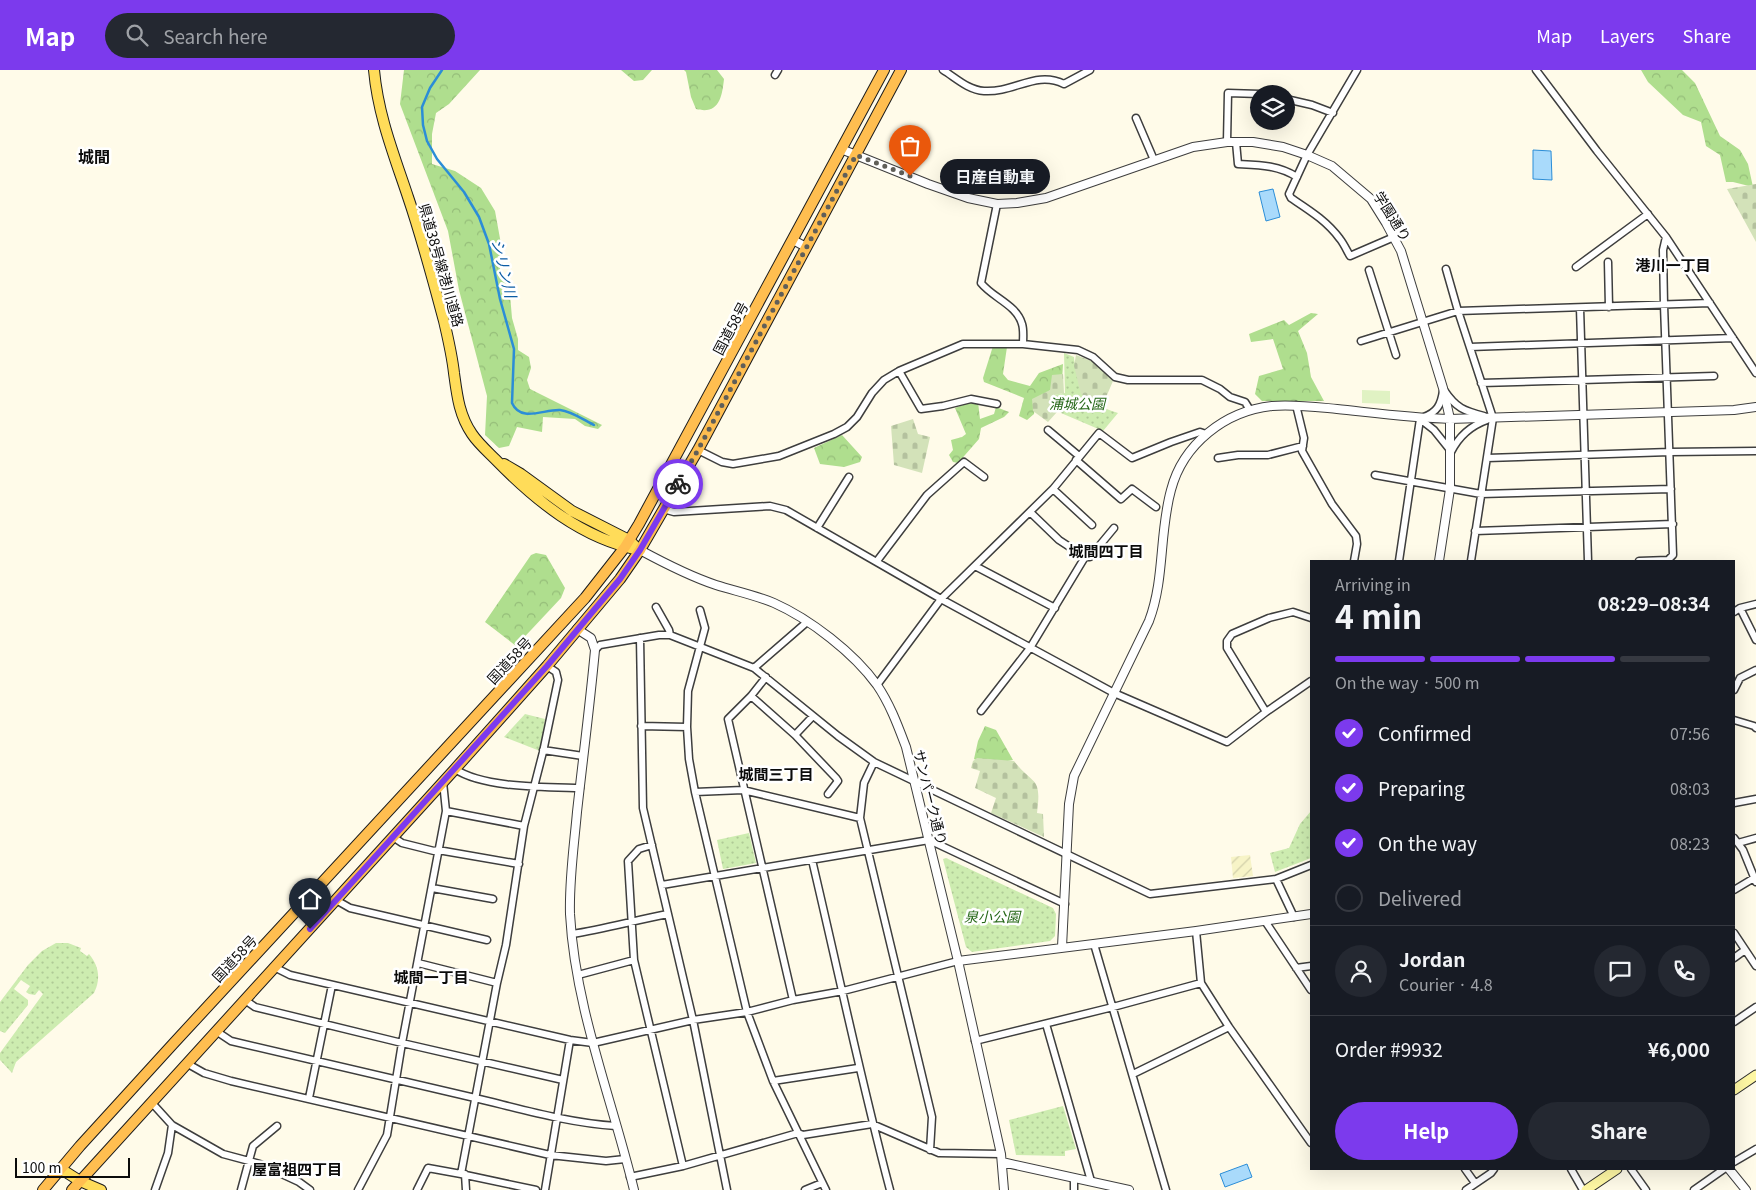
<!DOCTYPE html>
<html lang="en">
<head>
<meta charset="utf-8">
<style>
  body { margin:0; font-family:Georgia,"Noto Sans JP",serif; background:#242831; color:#f1f3f6; height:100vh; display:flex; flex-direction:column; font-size:19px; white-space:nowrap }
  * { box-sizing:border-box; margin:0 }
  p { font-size:16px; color:#9ea1a6 }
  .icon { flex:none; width:28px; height:28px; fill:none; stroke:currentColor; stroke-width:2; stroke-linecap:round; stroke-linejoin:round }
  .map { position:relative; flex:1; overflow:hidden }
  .drawer { position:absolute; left:1310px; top:490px; width:425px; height:610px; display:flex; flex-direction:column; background:#171b24; border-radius:0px; box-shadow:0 5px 20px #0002 }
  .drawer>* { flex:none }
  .fabs { position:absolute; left:1250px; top:15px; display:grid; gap:10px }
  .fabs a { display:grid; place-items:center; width:45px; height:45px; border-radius:50%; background:#171b24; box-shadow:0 5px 20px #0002; font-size:25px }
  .scale { position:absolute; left:15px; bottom:12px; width:115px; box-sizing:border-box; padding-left:5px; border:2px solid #0b0b0b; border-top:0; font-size:14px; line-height:18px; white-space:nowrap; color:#0b0b0b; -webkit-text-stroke:4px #fff; paint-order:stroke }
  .pin { position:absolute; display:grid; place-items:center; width:42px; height:42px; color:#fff; margin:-51px -21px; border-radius:50% 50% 50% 0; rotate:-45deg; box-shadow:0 0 5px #0007 }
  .pin .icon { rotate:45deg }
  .courier { position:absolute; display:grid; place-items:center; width:50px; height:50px; margin:-25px; border:4px solid #7c3aed; border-radius:50%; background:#fff; color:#222; box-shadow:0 1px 6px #0007 }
  .bubble { position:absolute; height:35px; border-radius:18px; background:#171b24; box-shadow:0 5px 20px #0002; font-size:16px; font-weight:700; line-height:35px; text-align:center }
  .headline em { font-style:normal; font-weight:700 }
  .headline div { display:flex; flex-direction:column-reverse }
  .headline { display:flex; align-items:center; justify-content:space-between; height:85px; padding:0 25px }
  h1 { font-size:32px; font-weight:700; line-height:38px }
  .bar { display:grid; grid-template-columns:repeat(4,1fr); gap:8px 5px; align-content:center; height:60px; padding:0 25px }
  .bar i { height:6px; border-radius:4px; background:#363941 }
  .bar .selected { background:#7c3aed }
  .bar p { grid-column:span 4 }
  .line { display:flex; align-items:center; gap:12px; padding:0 25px; border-top:1px solid #363941 }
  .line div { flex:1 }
  .round { display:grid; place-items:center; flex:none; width:52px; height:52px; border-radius:26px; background:#242831 }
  ol { padding:0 25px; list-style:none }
  li { display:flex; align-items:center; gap:15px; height:55px }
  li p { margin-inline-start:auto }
  li .icon { padding:5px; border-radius:50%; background:#7c3aed; color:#fff; stroke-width:4 }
  li:last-child { color:#9ea1a6 }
  li i { width:28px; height:28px; border:2px solid #363941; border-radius:50% }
  .action { display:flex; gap:10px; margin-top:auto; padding:10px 25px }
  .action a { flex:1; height:58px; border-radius:30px; background:#7c3aed; color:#fff; font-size:20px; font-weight:700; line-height:58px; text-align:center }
  .action a+a { background:#242831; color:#f1f3f6 }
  header { display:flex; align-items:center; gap:30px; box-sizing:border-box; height:70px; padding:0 25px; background:#7c3aed; color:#fff }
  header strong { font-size:24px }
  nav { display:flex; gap:28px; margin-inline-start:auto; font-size:18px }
  .search { width:350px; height:45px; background:#242831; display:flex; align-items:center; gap:12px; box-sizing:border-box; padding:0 18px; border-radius:28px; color:#9ea1a6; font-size:19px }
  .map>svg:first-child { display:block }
  .farmland { fill:url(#farmland-furrows) }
  .green { fill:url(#green-dots) }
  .forest { fill:url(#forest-crowns) }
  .cemetery { fill:url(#cemetery-stones) }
  .pitch { fill:#e0f2c3 }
  .water { fill:#a9dafb; stroke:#2b8dd7 }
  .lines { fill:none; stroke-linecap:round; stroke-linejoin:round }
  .stream { stroke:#2b8dd7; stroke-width:2.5 }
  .minor-casing { stroke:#3e3e3e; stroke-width:9 }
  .tertiary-casing { stroke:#3e3e3e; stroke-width:10 }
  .secondary-casing { stroke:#2d2d2d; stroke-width:11 }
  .primary-casing { stroke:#1c1c1c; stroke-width:12 }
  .trunk-casing { stroke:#1c1c1c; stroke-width:12 }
  .minor { stroke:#fff; stroke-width:6 }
  .tertiary { stroke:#fff; stroke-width:8 }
  .secondary { stroke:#fff8a4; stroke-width:9 }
  .primary { stroke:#ffdc59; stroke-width:10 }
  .trunk { stroke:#ffbe50; stroke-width:10 }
  .done { stroke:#605f59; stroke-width:5; stroke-dasharray:0 9 }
  .route { stroke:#7c3aed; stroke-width:6 }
  .labels { text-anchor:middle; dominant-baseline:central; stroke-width:5; stroke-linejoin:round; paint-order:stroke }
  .street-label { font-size:14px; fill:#0b0b0b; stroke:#fff }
  .park-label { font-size:14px; font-style:italic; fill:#256717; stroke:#fff }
  .neighbourhood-label { font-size:15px; font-weight:bold; fill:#0b0b0b; stroke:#fff }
  .water-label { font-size:15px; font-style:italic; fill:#0c5da5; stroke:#fff }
  .quarter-label { font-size:16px; font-weight:bold; fill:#0b0b0b; stroke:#fff }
</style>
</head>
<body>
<header>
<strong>Map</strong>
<div class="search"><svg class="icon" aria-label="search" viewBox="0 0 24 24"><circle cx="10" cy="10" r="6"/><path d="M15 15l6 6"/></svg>Search here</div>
<nav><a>Map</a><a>Layers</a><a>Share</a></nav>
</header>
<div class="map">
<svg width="1756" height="1120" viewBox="0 0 1756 1120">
  <defs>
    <pattern id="farmland-furrows" width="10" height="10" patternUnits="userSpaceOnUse" patternTransform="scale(1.25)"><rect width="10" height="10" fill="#f7f4c7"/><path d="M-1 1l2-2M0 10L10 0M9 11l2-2" fill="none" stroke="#d2d0aa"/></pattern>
    <pattern id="green-dots" width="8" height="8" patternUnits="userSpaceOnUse" patternTransform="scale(1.25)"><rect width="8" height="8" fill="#cdecb0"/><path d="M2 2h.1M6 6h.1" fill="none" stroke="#afc996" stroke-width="1.8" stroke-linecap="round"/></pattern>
    <pattern id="forest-crowns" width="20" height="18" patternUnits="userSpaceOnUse" patternTransform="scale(1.25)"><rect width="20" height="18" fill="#afde8e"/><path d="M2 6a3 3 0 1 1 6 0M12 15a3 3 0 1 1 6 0" fill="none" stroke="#95bd79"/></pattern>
    <pattern id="cemetery-stones" width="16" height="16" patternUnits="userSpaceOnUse" patternTransform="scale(1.25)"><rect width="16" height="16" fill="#d3e2b9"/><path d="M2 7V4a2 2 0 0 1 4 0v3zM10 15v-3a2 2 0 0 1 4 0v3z" fill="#b4c19e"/></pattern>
  </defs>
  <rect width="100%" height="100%" fill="#fffbe9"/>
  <!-- farmland -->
  <path class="farmland" d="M 1250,785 L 1253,806 L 1233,808 L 1231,787 Z"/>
  <!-- green -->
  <path class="green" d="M 1064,283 L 1074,287 C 1074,301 1090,330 1103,337 C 1108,340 1113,341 1118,343 L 1103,361 L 1061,343 L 1053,325 L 1065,323 Z
    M 525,644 L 545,649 L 540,681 L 504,667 Z
    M 1311,741 L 1311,788 L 1275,802 L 1270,783 L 1289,778 L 1300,754 Z
    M 749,763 L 756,793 L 723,799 L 717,770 Z
    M 946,788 L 1053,838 L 1056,844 L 1055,866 L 1050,871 L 972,882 L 966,877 L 943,789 Z
    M 56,873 L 68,873 L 81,878 L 80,881 L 87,886 L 89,884 C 99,896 101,909 94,923 L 16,992 L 12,1003 L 0,990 L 0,983 L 43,924 L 39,920 L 35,925 L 29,924 L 26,922 L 30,916 L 21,910 L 14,919 L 28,930 L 28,935 L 5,963 L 0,961 L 0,932 L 28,895 L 42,881 Z
    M 1063,1036 L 1076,1079 L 1065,1081 L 1065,1086 L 1016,1085 L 1009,1050 Z"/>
  <!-- forest -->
  <path class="forest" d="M 404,0 L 480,0 L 449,34 L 436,43 L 432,64 L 432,94 L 455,101 L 481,118 L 495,141 L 501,174 L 500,199 L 509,213 L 512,248 L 518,269 L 518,280 L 529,287 L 531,298 L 527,310 L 530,319 L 602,355 L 598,359 L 585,356 L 575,349 L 543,347 L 542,362 L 517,357 L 509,376 L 499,378 L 485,365 L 487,326 L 459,220 L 448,161 L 400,34 Z
    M 621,0 L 652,0 L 643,10 L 634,11 Z
    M 684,0 L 717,0 L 724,9 C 722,27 719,45 696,39 L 691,27 L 686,2 Z
    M 1641,0 L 1682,0 L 1695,13 L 1720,66 L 1740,80 L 1748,94 L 1753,117 L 1733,112 L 1726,112 L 1720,85 L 1706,76 L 1701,52 L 1683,45 L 1648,12 Z
    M 1311,243 L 1318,244 L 1298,261 L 1307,283 L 1311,307 L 1324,331 L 1262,331 L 1255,324 L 1259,306 L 1283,299 L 1273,269 L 1251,272 L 1249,264 L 1284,250 L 1289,255 Z
    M 993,276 L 1007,277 L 1003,304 L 1008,310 L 1030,316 L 1039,303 L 1063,294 L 1062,311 L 1035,332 L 1034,344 L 1027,350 L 1019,346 L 1024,328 L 984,312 L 983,308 Z
    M 971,332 L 978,332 L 980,349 L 994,344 L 996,337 L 1009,342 L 1004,347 L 981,358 L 979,369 L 958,393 L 953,392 L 949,385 L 953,380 L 951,370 L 962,367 L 966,364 L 955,338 Z
    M 842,365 L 862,387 L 860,392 L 844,397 L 820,394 L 814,378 Z
    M 536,483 L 546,485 L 565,518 L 561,528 L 516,576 L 485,552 L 531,485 Z
    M 985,656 L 996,660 L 1013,690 L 986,695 L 974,689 L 978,671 Z"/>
  <!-- cemetery -->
  <path class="cemetery" d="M 1756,114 L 1756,172 L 1727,119 Z
    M 1076,285 L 1094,292 L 1113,311 L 1104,332 L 1097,329 L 1093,333 L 1081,324 L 1074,296 Z
    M 1063,304 L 1064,323 L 1054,325 L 1057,342 L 1048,352 L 1033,341 L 1032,329 L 1050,320 L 1052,305 Z
    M 913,349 L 918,364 L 930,367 L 922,403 L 894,395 L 891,356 Z
    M 977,688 L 1014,691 C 1033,716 1042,705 1037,743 L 1043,744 L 1044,767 L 991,743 L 996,728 L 975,718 L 980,701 L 971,698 L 973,691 Z"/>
  <!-- pitch -->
  <path class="pitch" d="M 1362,320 L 1390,321 L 1390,334 L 1362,333 Z"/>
  <!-- water -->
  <path class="water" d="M 1533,80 L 1551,81 L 1552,110 L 1533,109 Z
    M 1273,119 L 1280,147 L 1266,151 L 1259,122 Z
    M 1247,1094 L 1252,1107 L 1225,1117 L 1220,1104 Z"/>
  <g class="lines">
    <!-- stream -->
    <path class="stream" d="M 442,0 L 430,18 L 422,37 L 423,55 L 427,71 L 437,89 L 464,122 L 479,147 L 489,174 L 500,229 L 514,279 L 512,333 C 521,353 544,339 560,340 C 571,341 584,350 594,355"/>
    <defs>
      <path id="minor" d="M 943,0 C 956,8 968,20 984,21 C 1014,23 1036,0 1064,14 L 1090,0
        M 1357,0 L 1307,85 L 1289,124 L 1291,128 C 1309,140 1327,151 1340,169 C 1344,174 1347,181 1350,186 L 1394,167
        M 1536,0 L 1597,81 L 1666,167 L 1756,303
        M 775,5 L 778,0
        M 1286,29 L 1312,35 L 1333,43
        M 1136,48 L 1154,90
        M 1227,72 L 1228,23 L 1260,24
        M 1236,72 L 1238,94 C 1259,95 1278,95 1297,107
        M 997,134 L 981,213 C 993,228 1017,235 1022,254 C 1024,260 1023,268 1023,274
        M 1608,192 L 1609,237
        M 1576,197 L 1648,144
        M 1446,199 L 1458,241 L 1493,348 L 1471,491
        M 1369,200 L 1396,285
        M 1580,238 L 1588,491
        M 1361,271 L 1458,241 L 1710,233
        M 1470,277 L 1733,268
        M 899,301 L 921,339 L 943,336 L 971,329 L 997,334
        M 1481,313 L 1714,306
        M 1444,320 C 1456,338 1464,341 1484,346
        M 1296,335 L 1304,368 L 1302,381 L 1332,434 L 1356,466 L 1357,474 L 1354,491
        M 1424,347 C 1437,342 1441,335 1443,321
        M 1420,349 L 1434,360 L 1450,380
        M 1048,360 L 1079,386
        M 698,380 L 722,392 L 733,394 L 779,386 L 834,364 L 847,357 L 857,347 L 872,323 L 884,310 L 899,301 L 963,274 L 1023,274 L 1078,280 L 1093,287 L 1115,307 L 1128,310 L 1202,310 L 1220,319 L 1230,327 L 1245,332 L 1250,340
        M 1451,382 C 1459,366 1470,356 1487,350
        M 1218,388 L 1238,385 L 1268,385 L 1303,376
        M 1487,388 L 1670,382 L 1756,381
        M 1076,390 L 1121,429 L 1132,419 L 1156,437
        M 1375,405 L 1481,424 L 1671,419
        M 1053,419 L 1092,455
        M 663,439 L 674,442 L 770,436 L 786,440 L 941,529 L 1114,623 L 1227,672 L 1266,642 L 1311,611
        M 1030,442 L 1059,470 L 1085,487
        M 817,458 L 849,407
        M 1475,461 L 1673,454
        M 877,491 L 927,425 L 964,392 L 984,407
        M 1399,491 L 1420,349
        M 1639,491 L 1668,490 L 1673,485 L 1664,235 L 1663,180 L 1666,167
        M 975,496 L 1055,538
        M 656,537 L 669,560 L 670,565
        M 1740,538 L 1756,570
        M 700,540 L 705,558 L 688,621 L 687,657 L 689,689 L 695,722 L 747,942 L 773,1011 L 826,1120
        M 1734,542 L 1740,538 L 1756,534
        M 640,568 L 643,738 L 693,950 L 727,1120
        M 595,580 L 600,575 L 659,565 L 670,565 L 754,598 L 838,666 L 874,692 L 1150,824 L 1276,809 L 1311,795
        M 754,598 L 807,552
        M 766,607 L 751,626 L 728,649 L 793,930
        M 877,615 L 941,529 L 1053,419 L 1099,363 L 1132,388 L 1171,372 L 1200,362 L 1206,364
        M 1734,620 L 1740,608 L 1756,600
        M 751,626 L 795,665 L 836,708 L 838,711 L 828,724
        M 981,641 L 1030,578 L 1085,487 L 1090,487 L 1114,458
        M 1266,642 L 1227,578 L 1227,571 L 1232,564 L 1269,548 L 1293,542 L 1311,548
        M 1734,650 L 1754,656 L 1756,658
        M 641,656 L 687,657
        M 795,665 L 813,646
        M 543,680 L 583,686
        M 874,692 L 864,713 L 860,748 L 932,1047 L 930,1080
        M 455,699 C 483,718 545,717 580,718
        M 695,722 L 743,720 L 860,748
        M 1734,733 L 1756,729
        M 446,741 L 524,756
        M 393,767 L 402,773 L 434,781 L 438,780 L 519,794
        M 1734,768 L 1743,780 L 1756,812
        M 1738,773 L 1756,768
        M 652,775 L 639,779 L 628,791 L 634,890 L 683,1096
        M 812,790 C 838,900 861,1011 890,1120
        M 1276,809 L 1294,847
        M 662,815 L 929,770 L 1065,834
        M 432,818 L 493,829
        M 1734,820 L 1754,808
        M 336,830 L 350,838 L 487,870
        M 1265,851 L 1311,920
        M 1196,861 L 1201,913 L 1229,957 L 1311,1073
        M 1734,863 L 1756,896
        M 572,864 C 604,859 636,850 668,844
        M 1094,874 L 1166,1120
        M 1734,888 L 1745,880
        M 418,893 L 497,913
        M 276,898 L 290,905 L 570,970 L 593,973 L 693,950 L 747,942 L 793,930 L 843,921 L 958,891
        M 1296,898 L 1311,896
        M 578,905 L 634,890
        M 245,930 L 255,937 L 402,973 L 563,1010
        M 1734,952 L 1756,937
        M 1046,954 L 1091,1111
        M 216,961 L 231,971 C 312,990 393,1009 475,1028 C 521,1039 568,1053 616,1056
        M 975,971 L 1113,937 L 1201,913
        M 188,994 L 204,1003 L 231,1011 L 550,1085 L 606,1091 L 625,1089
        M 1133,1004 L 1229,957
        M 773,1011 L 858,998
        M 309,1028 L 332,915
        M 152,1033 L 172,1055 L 223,1084 L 260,1094 L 299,1112 L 310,1120
        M 1734,1092 L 1756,1079
        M 1465,1099 L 1475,1113
        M 1571,1099 L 1583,1120
        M 1631,1099 L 1646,1120
        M 465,1104 L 466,1120
        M 630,1107 L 683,1096 L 798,1063 L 803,1065 L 872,1054 L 939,1083 L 1001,1084
        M 1074,1108 L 1074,1120
        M 155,1120 L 168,1083 L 172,1055
        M 241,1120 L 253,1076 L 277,1056
        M 358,1120 L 387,1065 L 402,973 L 446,741 L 443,712
        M 417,1120 L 428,1098 L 461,1104
        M 536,1120 L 461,1104 L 497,913 L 506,875 L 524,756 L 543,682 L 558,610 L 556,602 L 547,596
        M 545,1120 L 570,970
        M 805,1120 L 822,1113
        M 1466,1120 L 1491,1103 L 1494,1099
        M 1694,1120 L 1724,1099"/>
      <path id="tertiary" d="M 841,79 L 928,114 L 968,128 L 997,134 L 1017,133 L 1046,128 L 1193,77 L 1227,72 L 1253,72 L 1283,77 L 1307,85 L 1332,96 L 1371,129 L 1386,153 L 1401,181 L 1443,318 L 1450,349 L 1450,419 L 1439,491
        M 793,170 L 806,177
        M 640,480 C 664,493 689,506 716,515 C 735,521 755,525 774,533 C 810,549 854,583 877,615 C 890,634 898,656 906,677 L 958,891 L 1001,1084 L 1004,1120
        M 577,559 L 591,568 L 595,580 C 590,634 583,688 577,742 C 574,776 569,810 570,844 C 575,938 612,1029 634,1120
        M 1062,877 L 1069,734 L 1074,706 L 1149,551 C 1165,509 1159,463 1171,420 C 1183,374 1225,341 1272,336 C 1293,334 1316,337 1337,339 C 1375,343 1412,348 1450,349 L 1734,340 L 1756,337
        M 958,891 L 1196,861 L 1311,844
        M 1002,1092 L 1129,1120
        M 1729,1099 L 1746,1120"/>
      <path id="secondary" d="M 1734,1020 L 1756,1005
        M 1586,1120 L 1617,1099"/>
      <path id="primary" d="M 374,0 C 378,45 394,85 408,127 C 422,168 433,210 444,251 C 448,268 452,285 454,303 C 457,325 459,345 472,364 C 478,373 487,381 495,389 C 535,430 582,469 640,480
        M 504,394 L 521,404 L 572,441 L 629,470 L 635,476
        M 61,1099 L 80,1111 L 101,1120"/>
      <path id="trunk" d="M 43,1120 L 80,1076 L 173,974 L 585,528 L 625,477 L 639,454 L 884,0
        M 72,1120 L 455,699 L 547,596 L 620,509 L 640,480 L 698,380 L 901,0"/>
    </defs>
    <!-- minor casing -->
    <use href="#minor" class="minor-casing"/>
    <!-- tertiary casing -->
    <use href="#tertiary" class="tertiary-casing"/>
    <!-- secondary casing -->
    <use href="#secondary" class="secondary-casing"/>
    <!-- primary casing -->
    <use href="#primary" class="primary-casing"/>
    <!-- trunk casing -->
    <use href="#trunk" class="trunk-casing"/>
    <!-- minor -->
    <use href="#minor" class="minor"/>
    <!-- tertiary -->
    <use href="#tertiary" class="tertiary"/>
    <!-- secondary -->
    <use href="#secondary" class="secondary"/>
    <!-- primary -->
    <use href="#primary" class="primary"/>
    <!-- trunk -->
    <use href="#trunk" class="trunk"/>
  </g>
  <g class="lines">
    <!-- done -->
    <path class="done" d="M 678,414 L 698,380 L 856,85 L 910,106"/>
    <!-- route -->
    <path class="route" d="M 310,859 L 547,596 L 620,509 L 640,480 L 678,414"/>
  </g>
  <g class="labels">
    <!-- street labels -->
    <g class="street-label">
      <text transform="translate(1393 146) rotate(58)">学園通り</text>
      <text transform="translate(442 195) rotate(74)">県道38号線港川道路</text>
      <text transform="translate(730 258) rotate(-62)">国道58号</text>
      <text transform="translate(509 590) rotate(-47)">国道58号</text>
      <text transform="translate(931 727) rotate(76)">サンパーク通り</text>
      <text transform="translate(234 888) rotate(-47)">国道58号</text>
    </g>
    <!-- park labels -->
    <g class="park-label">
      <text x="1077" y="333">浦城公園</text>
      <text x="992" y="846">泉小公園</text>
    </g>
    <!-- neighbourhood labels -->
    <g class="neighbourhood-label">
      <text x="1673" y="194">港川一丁目</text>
      <text x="1106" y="480">城間四丁目</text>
      <text x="776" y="703">城間三丁目</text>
      <text x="431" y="906">城間一丁目</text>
      <text x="297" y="1098">屋富祖四丁目</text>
    </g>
    <!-- water labels -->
    <g class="water-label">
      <text transform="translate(505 198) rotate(76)">シリン川</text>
    </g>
    <!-- quarter labels -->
    <g class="quarter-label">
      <text x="94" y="86">城間</text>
    </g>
  </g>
</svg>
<div class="fabs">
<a><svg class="icon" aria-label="layers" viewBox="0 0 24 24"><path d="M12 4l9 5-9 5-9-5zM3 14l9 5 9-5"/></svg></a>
</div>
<div class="scale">100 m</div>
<div class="pin" style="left:910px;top:106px;background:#ea580c"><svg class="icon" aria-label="bag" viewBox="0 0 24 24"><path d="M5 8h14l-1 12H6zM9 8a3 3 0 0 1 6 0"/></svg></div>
<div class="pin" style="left:310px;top:859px;background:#1f2937"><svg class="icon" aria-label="home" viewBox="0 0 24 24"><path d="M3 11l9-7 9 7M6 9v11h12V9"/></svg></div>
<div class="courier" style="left:678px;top:414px"><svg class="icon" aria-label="bike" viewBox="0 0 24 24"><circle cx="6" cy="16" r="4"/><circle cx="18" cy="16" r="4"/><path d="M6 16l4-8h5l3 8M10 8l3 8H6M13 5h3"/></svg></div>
<div class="bubble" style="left:940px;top:89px;width:110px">日産自動車</div>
<section class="drawer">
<div class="headline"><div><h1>4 min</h1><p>Arriving in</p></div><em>08:29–08:34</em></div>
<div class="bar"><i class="selected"></i><i class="selected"></i><i class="selected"></i><i></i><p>On the way · 500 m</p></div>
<ol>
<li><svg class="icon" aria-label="check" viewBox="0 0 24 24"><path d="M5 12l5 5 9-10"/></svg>Confirmed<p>07:56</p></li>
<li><svg class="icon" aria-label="check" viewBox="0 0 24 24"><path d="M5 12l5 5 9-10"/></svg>Preparing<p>08:03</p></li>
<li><svg class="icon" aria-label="check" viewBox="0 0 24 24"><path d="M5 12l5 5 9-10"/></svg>On the way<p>08:23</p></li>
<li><i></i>Delivered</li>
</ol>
<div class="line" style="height:90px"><a class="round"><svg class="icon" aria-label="person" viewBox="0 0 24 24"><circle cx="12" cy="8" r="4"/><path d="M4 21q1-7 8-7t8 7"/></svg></a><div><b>Jordan</b><p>Courier · 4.8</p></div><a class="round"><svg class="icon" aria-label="chat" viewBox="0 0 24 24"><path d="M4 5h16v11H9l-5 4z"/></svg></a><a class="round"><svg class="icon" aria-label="phone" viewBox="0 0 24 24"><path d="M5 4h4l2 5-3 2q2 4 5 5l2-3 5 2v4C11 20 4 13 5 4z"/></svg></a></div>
<div class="line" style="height:65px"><div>Order #9932</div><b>¥6,000</b></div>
<div class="action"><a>Help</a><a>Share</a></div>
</section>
</div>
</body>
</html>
